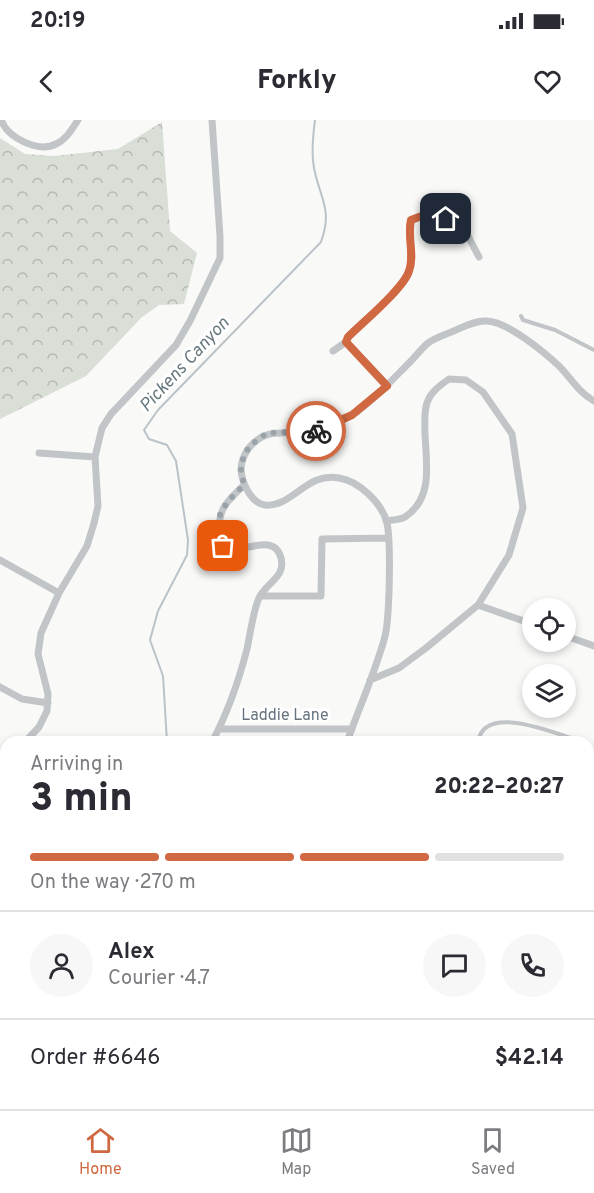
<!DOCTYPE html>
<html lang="en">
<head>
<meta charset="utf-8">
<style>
  body { margin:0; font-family:Overpass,sans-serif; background:#f7f7f7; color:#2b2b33; height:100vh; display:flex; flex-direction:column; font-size:22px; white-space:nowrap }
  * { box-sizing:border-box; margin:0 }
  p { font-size:20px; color:#7c7c81 }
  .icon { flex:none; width:33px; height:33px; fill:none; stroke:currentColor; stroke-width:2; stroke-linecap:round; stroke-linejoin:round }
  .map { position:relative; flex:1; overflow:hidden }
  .drawer { position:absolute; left:0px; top:616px; width:594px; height:374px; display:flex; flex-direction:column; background:#fff; border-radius:18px 18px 0 0; box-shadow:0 3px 9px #0003 }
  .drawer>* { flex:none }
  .tools { position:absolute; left:522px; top:478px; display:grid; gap:12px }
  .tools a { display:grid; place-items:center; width:54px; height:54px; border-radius:50%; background:#fff; box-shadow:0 3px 9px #0003; font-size:30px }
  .pin { position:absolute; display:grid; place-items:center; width:51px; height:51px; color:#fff; margin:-26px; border-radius:12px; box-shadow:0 3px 9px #0006 }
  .courier { position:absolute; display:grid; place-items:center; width:60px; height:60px; margin:-30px; border:4px solid #d06841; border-radius:50%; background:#fff; color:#222; box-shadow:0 2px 8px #0007 }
  .summary em { font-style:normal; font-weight:800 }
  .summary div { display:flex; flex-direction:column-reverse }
  .summary { display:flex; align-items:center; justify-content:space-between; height:102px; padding:0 30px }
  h1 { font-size:39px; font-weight:800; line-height:45px }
  .bar { display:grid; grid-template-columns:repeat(4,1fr); gap:9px 6px; align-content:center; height:72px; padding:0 30px }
  .bar i { height:8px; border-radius:4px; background:#e1e1e2 }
  .bar .selected { background:#d06841 }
  .bar p { grid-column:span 4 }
  .line { display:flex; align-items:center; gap:15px; padding:0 30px; border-top:2px solid #e1e1e2 }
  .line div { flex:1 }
  .round { display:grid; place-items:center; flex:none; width:63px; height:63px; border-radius:32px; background:#f7f7f7 }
  .status { display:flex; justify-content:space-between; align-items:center; height:42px; padding:0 30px; background:#fff; direction:ltr }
  .status svg { height:16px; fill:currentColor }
  header { display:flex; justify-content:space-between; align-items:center; height:78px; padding:0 30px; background:#fff; font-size:27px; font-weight:800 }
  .menu { display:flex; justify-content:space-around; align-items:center; height:84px; border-top:2px solid #e1e1e2; background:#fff; font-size:16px; color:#7c7c81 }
  .menu a { display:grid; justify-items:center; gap:3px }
  .menu .selected { color:#d06841 }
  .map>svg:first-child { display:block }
  .forest { fill:url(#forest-crowns) }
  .park { fill:#d9ded7 }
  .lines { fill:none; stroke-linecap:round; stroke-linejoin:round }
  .stream { stroke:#bac3c8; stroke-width:2 }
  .service { stroke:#c1c5c8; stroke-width:4 }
  .minor { stroke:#c1c5c8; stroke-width:7 }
  .done { stroke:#9aa3a9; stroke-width:6; stroke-dasharray:0 10.8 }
  .route { stroke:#d06841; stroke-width:8 }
  .labels { text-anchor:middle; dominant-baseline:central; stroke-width:6; stroke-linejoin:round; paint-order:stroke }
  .street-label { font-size:16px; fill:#67747f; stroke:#fff }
  .water-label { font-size:18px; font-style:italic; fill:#68787f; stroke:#fff }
</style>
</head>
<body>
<div class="status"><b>20:19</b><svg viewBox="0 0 49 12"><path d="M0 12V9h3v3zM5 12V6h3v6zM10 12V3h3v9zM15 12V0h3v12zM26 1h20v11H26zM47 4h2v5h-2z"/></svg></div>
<header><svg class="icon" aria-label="back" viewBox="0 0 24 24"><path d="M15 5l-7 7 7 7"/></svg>Forkly<svg class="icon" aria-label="heart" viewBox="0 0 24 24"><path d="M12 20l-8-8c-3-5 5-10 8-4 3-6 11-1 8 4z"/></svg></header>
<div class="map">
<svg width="594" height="989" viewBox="0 0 594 989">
  <defs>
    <pattern id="forest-crowns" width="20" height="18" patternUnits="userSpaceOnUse" patternTransform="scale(1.5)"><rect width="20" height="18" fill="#d9ded7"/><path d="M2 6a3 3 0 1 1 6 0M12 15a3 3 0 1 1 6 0" fill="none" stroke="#b4b9b4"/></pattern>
  </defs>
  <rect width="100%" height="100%" fill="#f9f9f8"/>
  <!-- forest -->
  <path class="forest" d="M 162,2 L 170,111 L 197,133 L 184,184 L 159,185 L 141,198 L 86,256 L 0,299 L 0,18 L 25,34 L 54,36 L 118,29 Z
    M 594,757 L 594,989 L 485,989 L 486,984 L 588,984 L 588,764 Z"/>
  <!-- park -->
  <path class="park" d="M 6,897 L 6,984 L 45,984 L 44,989 L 0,989 L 0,898 Z"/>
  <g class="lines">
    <!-- stream -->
    <path class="stream" d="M 167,622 L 163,556 L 150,520 L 158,491 L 187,435 L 188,420 L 176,341 L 167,325 L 149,319 L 144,310 L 158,290 L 321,122 C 333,89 320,79 314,48 C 311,33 313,15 315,0
      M 1,989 L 6,979"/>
    <!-- service -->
    <path class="service" d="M 521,196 L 523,200 L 555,210 L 594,230
      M 478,622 C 484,582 557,614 580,621
      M 76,989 L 78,984"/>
    <!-- minor -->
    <path class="minor" d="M 1,0 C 8,18 38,33 56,24 C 66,20 72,9 78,0
      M 333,231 L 346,222
      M 387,265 L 346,222 L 348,217 C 362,203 404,168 409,151 C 415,135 407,117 411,100 L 427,94 L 446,99 L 466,112 L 479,137
      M 39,333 L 95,337
      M 0,440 L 59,473
      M 260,476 L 321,476 L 322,419 L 388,418
      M 478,485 L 532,504
      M 566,516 L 594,526
      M 370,560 L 399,548 L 426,528 L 478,485 L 509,435 L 523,388 L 512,314 L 483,272 L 466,260 L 449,259 C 439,266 428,274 426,287 C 419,321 442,373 405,397 C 400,400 392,400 386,401
      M 0,567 L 22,579 L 48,583
      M 219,609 L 352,609
      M 25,622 L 39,607 L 47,591 L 48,574 L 38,534 L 41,513 L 59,473 L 87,426 L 94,403 L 98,386 L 95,337 L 102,308 L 111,294 L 176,225 L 190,201 L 220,138 L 220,116 L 212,0
      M 212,622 C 227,594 239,560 247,529 C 250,515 254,486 260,476 C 268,462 286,456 281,438 C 274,412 244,433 228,429 C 222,427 220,421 220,415 C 217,388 227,382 244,365
      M 347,622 C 359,588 374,555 384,520 C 390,502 391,422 387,403 C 382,383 359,361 339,358 C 307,351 292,388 265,385 C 251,383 242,363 241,350 C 241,343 244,335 248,329 C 269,302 293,319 319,310 C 329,307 343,300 352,295 C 373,281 391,261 409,243 C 415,237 421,229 428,223 C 436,217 447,214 456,210 C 465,206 477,200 487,201 C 508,202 544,232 559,246 C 571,258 579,273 594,281
      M 0,647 L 6,641
      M 93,984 L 93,989
      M 174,984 L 174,989
      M 301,984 L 301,989
      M 430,984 L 430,989"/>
  </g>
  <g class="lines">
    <!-- done -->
    <path class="done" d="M 223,426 C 208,399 227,382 244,365 L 241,350 L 244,334 L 252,324 L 267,313 L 316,311"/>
    <!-- route -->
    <path class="route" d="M 316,311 L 352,295 L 387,266 L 346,222 L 348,217 C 362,203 404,168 409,151 C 415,135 407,117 411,100 L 427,94 L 446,99"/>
  </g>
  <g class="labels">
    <!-- street labels -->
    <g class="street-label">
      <text x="285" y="596">Laddie Lane</text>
    </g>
    <!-- water labels -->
    <g class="water-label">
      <text transform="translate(185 245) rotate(-47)">Pickens Canyon</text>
    </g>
  </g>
</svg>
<div class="tools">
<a><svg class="icon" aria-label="locate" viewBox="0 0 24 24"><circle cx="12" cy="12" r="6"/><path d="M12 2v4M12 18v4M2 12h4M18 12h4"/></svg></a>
<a><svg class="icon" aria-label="layers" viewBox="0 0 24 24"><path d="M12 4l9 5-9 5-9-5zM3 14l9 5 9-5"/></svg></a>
</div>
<div class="pin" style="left:223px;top:426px;background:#ea580c"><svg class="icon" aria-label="bag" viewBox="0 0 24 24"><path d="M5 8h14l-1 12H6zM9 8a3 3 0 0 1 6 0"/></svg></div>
<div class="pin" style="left:446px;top:99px;background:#1f2937"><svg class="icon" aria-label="home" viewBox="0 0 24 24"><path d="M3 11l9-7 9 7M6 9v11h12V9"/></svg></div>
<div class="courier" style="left:316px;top:311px"><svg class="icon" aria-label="bike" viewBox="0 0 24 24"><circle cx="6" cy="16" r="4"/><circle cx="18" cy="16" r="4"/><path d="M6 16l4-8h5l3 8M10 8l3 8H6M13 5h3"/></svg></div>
<section class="drawer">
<div class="summary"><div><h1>3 min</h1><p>Arriving in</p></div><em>20:22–20:27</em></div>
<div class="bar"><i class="selected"></i><i class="selected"></i><i class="selected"></i><i></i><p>On the way · 270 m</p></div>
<div class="line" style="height:108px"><a class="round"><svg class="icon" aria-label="person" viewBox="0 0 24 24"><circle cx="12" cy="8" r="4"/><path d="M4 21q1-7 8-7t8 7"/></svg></a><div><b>Alex</b><p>Courier · 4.7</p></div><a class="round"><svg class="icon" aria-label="chat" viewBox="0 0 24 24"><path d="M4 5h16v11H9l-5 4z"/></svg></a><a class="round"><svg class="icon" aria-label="phone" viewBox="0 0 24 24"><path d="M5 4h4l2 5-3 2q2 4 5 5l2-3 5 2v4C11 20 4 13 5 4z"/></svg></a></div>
<div class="line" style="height:78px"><div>Order #6646</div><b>$42.14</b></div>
</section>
</div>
<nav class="menu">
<a class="selected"><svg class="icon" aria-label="home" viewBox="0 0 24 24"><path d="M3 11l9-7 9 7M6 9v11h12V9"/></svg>Home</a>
<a><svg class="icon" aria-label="map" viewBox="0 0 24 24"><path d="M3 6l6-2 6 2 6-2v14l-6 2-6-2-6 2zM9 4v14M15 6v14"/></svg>Map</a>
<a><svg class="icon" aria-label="saved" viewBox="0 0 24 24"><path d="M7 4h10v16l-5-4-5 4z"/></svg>Saved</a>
</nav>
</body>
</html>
